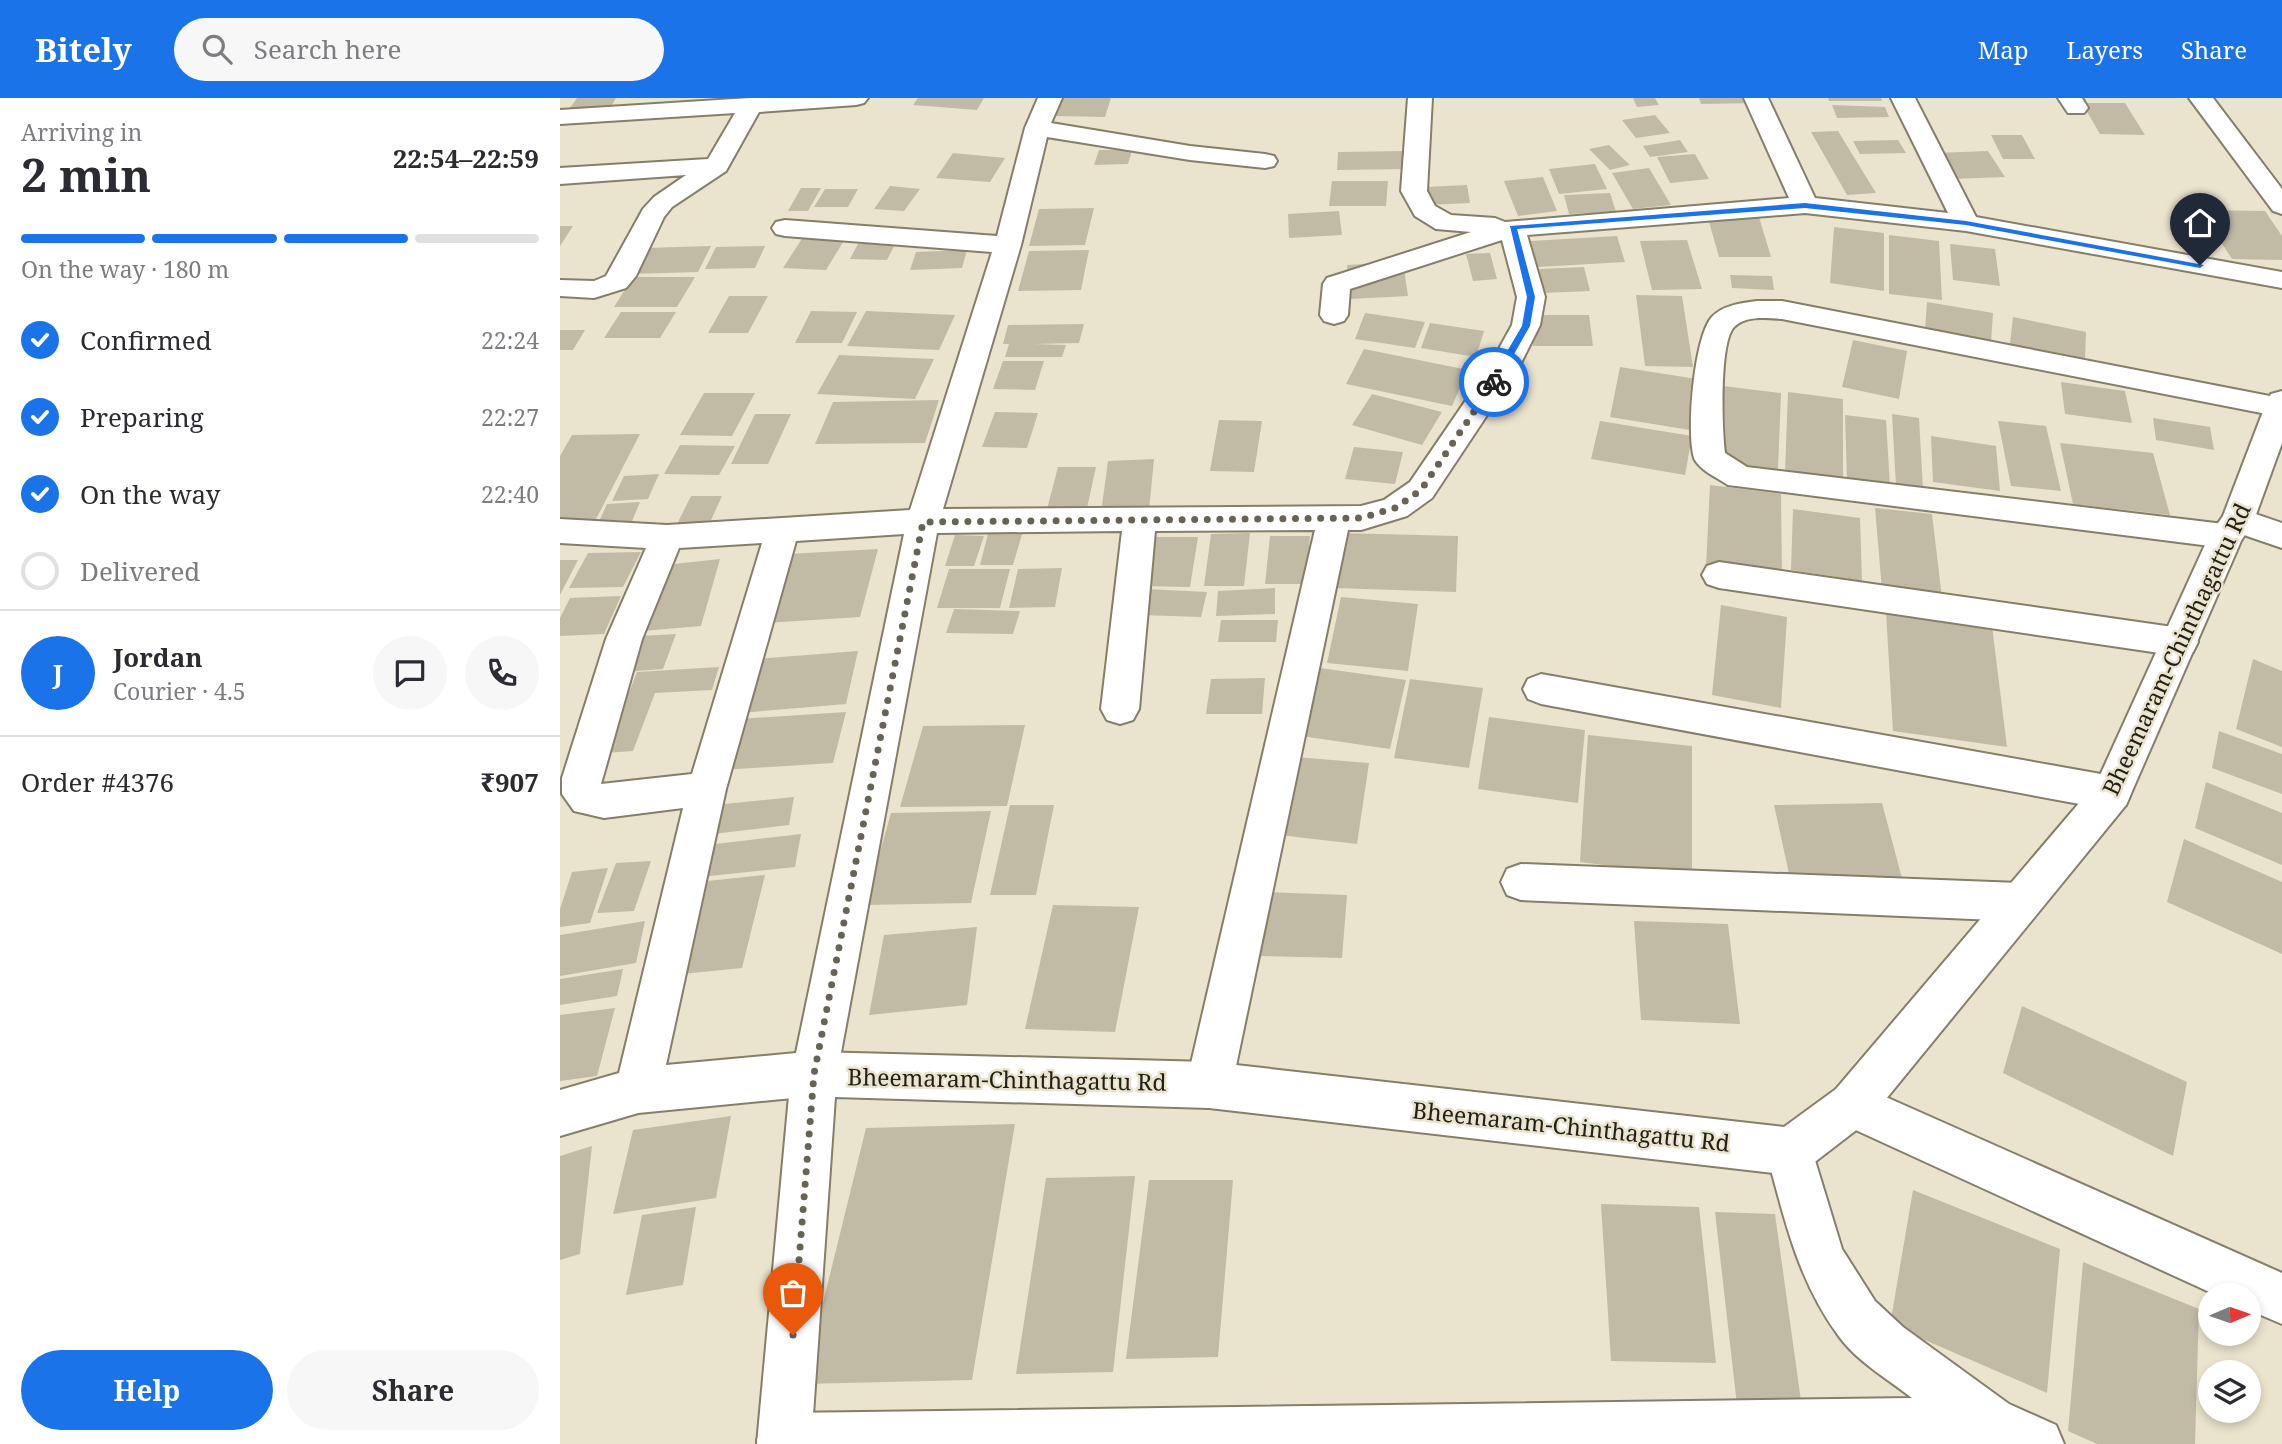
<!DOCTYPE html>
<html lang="en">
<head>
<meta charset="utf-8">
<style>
  body { margin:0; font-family:"Noto Serif",serif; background:#f7f7f7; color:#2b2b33; height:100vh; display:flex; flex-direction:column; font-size:26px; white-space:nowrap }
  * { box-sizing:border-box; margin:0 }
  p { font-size:23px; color:#7c7c81 }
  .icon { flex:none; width:38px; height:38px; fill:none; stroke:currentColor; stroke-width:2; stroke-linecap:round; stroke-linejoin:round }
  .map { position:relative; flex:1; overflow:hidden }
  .details { display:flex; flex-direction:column; background:#fff; width:560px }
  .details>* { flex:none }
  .needle { width:46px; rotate:88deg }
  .tools { position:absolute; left:1638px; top:1185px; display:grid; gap:14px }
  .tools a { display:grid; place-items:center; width:63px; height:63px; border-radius:50%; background:#fff; box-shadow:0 4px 10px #0003; font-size:35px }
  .pin { position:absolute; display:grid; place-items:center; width:60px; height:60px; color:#fff; margin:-72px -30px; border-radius:50% 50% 50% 0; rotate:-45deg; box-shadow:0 0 7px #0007 }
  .pin .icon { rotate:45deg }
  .courier { position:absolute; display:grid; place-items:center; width:70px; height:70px; margin:-35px; border:5px solid #1a73e8; border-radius:50%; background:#fff; color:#222; box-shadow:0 2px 9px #0007 }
  .headline em { font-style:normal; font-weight:700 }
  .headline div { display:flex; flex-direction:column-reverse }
  .headline { display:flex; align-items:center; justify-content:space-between; height:119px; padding:0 21px }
  h1 { font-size:46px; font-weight:700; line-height:52px }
  .bar { display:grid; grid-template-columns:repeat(4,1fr); gap:10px 7px; align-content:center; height:84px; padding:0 21px }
  .bar i { height:9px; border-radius:5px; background:#e1e1e2 }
  .bar .on { background:#1a73e8 }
  .bar p { grid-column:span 4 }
  .line { display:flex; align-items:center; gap:18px; padding:0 21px; border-top:2px solid #e1e1e2 }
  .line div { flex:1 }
  .round { display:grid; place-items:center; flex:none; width:74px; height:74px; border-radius:37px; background:#f7f7f7 }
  ol { padding:0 21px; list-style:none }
  li { display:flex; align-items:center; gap:21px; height:77px }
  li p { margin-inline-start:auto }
  li .icon { padding:7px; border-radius:50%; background:#1a73e8; color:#fff; stroke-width:4 }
  li:last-child { color:#7c7c81 }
  li i { width:38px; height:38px; border:4px solid #e1e1e2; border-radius:50% }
  .primary-button { display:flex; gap:14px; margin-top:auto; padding:14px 21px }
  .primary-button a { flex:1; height:80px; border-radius:42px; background:#1a73e8; color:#fff; font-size:28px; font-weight:700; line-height:80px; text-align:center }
  .primary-button a+a { background:#f7f7f7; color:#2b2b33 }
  header { display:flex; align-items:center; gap:42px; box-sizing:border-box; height:98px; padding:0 35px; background:#1a73e8; color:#fff }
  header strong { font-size:33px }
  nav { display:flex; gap:38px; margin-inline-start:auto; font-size:24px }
  .search { width:490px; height:63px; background:#f7f7f7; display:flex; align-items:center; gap:18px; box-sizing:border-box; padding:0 24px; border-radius:38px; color:#7c7c81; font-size:26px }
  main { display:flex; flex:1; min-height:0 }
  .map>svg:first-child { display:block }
  .building { fill:#c1bba6 }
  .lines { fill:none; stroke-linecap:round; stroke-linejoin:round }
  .minor-casing { stroke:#847e6a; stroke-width:4 }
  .tertiary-casing { stroke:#847e6a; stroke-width:4 }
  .minor { fill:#fff; fill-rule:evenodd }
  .tertiary { fill:#fff; fill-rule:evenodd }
  .route { fill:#1a73e8 }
  .done { stroke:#676457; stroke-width:7; stroke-dasharray:0 12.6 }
  .labels { text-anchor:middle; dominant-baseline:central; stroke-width:5; stroke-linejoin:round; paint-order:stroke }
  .street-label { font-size:23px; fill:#211f17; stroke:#eae4ce }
</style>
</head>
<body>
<header>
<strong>Bitely</strong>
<div class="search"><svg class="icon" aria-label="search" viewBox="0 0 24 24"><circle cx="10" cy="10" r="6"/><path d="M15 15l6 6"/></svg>Search here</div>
<nav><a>Map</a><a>Layers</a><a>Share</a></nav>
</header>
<main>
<section class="details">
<div class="headline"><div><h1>2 min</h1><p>Arriving in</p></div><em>22:54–22:59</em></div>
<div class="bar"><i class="on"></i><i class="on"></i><i class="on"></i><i></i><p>On the way · 180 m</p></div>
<ol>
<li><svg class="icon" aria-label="check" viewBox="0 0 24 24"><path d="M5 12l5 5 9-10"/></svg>Confirmed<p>22:24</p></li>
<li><svg class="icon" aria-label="check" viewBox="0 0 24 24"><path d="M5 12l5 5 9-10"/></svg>Preparing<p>22:27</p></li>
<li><svg class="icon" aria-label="check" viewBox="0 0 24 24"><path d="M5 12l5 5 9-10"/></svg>On the way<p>22:40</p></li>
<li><i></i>Delivered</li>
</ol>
<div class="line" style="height:126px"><b class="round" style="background:#1a73e8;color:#fff">J</b><div><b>Jordan</b><p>Courier · 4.5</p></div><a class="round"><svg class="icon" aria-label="chat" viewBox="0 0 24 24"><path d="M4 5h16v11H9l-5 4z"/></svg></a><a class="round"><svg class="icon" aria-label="phone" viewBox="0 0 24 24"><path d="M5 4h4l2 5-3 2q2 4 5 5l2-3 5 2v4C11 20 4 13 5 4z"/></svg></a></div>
<div class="line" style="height:91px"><div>Order #4376</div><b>₹907</b></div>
<div class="primary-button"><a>Help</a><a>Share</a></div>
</section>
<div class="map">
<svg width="1722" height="1346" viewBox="0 0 1722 1346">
  <rect width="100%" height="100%" fill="#eae4ce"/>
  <!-- building -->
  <path class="building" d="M 17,0 L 56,0 L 49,12 L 7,14 Z
    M 358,0 L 424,0 L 417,12 L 353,7 Z
    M 501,0 L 551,0 L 545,19 L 494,18 Z
    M 1073,0 L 1095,0 L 1099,7 L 1077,9 Z
    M 1139,0 L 1193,0 L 1195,5 L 1141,6 Z
    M 1268,0 L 1321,0 L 1322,3 L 1269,3 Z
    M 1522,5 L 1565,5 L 1585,37 L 1540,36 Z
    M 1272,7 L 1325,9 L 1329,19 L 1277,20 Z
    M 1095,17 L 1110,35 L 1076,40 L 1062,22 Z
    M 1278,33 L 1316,95 L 1287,97 L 1251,34 Z
    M 1431,37 L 1462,37 L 1475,61 L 1443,61 Z
    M 1120,42 L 1128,54 L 1090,59 L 1083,48 Z
    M 1338,42 L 1346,55 L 1300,56 L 1293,43 Z
    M 1049,47 L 1070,67 L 1050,72 L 1029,51 Z
    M 539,52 L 572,52 L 568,66 L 534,67 Z
    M 845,53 L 846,71 L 777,72 L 778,54 Z
    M 1428,53 L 1445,79 L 1391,81 L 1376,55 Z
    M 393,55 L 445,60 L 430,84 L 376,80 Z
    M 1135,56 L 1149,81 L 1110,85 L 1097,59 Z
    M 1035,66 L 1047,91 L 999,96 L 989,71 Z
    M 1089,70 L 1111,107 L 1073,111 L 1052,75 Z
    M 983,79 L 997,113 L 958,118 L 944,83 Z
    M 772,83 L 828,83 L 826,108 L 769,108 Z
    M 907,87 L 910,105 L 867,107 L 865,89 Z
    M 330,88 L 360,91 L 344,113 L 314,111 Z
    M 241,90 L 261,90 L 248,113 L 228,113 Z
    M 265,91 L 298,91 L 288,109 L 254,109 Z
    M 1050,95 L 1056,114 L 1009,116 L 1004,97 Z
    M 534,110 L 525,147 L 469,148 L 479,111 Z
    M 1640,112 L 1705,113 L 1722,138 L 1722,162 L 1672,161 Z
    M 779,113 L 782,137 L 729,140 L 728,116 Z
    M 1199,119 L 1211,159 L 1159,159 L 1148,120 Z
    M 0,128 L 13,128 L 0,148 Z
    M 1274,129 L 1324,135 L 1324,193 L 1270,185 Z
    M 1329,137 L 1379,143 L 1382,202 L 1329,196 Z
    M 1057,138 L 1065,164 L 977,169 L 971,143 Z
    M 243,139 L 285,141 L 266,172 L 223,170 Z
    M 1127,142 L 1142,191 L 1092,192 L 1080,143 Z
    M 298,146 L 335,146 L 327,162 L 290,161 Z
    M 1390,146 L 1435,151 L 1440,188 L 1393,182 Z
    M 151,148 L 138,174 L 70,176 L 85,150 Z
    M 205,148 L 195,170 L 145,171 L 156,149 Z
    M 407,152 L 402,170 L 350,172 L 356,154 Z
    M 529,152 L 521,192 L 458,193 L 469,153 Z
    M 930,155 L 937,181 L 913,183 L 906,156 Z
    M 843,164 L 848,198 L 790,201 L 787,167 Z
    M 1024,169 L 1030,193 L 984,195 L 979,171 Z
    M 1170,177 L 1212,178 L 1214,192 L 1172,190 Z
    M 73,179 L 135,179 L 117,209 L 54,209 Z
    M 1076,197 L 1122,198 L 1133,269 L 1085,268 Z
    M 169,198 L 208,198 L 188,235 L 148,235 Z
    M 1367,204 L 1433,215 L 1431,244 L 1365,232 Z
    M 251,213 L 297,214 L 282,245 L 235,245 Z
    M 306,213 L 395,217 L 379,252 L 287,248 Z
    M 61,214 L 116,214 L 100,240 L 44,240 Z
    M 805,215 L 865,224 L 855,250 L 795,241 Z
    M 971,217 L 1029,217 L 1033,248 L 973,248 Z
    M 1453,219 L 1526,234 L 1525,262 L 1450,246 Z
    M 870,225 L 924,233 L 916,259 L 861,250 Z
    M 524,226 L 519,245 L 474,246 L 506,247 L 502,259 L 445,259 L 449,246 L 443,246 L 448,227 Z
    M 0,232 L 25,232 L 13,252 L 0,252 Z
    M 1293,242 L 1347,253 L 1339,301 L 1282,289 Z
    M 804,251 L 908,272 L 892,308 L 786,286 Z
    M 279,257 L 374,261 L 355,301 L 257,296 Z
    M 443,263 L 484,263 L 475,292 L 433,291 Z
    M 1060,269 L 1137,281 L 1130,332 L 1050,319 Z
    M 1501,284 L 1565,293 L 1572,325 L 1505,316 Z
    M 1163,288 L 1221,295 L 1218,371 L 1156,363 Z
    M 1228,294 L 1283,301 L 1283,382 L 1225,375 Z
    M 144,295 L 195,295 L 172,338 L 120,337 Z
    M 812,296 L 882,314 L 862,347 L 792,327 Z
    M 379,302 L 365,345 L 255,346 L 273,304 Z
    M 435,314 L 478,315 L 467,350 L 422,349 Z
    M 195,316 L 231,316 L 208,366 L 171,366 Z
    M 1332,316 L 1359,320 L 1363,391 L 1336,388 Z
    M 1285,317 L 1326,322 L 1330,389 L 1287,383 Z
    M 1593,320 L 1650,329 L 1654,352 L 1596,342 Z
    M 659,322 L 702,323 L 694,374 L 650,373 Z
    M 1040,323 L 1132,338 L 1125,377 L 1031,361 Z
    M 1438,323 L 1486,328 L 1501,393 L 1451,388 Z
    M 80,336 L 33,427 L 0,427 L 0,358 L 12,337 Z
    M 1371,338 L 1436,348 L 1440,393 L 1373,384 Z
    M 1500,345 L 1593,355 L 1610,417 L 1513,406 Z
    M 120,347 L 175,348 L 159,377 L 104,376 Z
    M 794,349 L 843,354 L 835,386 L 785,381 Z
    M 594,361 L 589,413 L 541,415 L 548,363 Z
    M 498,369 L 536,369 L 526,415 L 486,415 Z
    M 99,376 L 88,401 L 52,403 L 64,378 Z
    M 1150,387 L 1221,396 L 1222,480 L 1146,470 Z
    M 131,398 L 162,398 L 147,431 L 114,432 Z
    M 80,404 L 70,428 L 36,430 L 47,406 Z
    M 1315,410 L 1372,416 L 1382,500 L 1322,492 Z
    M 1233,411 L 1300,420 L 1302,483 L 1231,472 Z
    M 690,435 L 684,488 L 644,488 L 651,436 Z
    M 779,435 L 898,438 L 896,494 L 774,490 Z
    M 428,436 L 462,436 L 453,467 L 420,467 Z
    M 395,437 L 424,438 L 414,468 L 385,468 Z
    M 710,438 L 750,438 L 746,486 L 705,486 Z
    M 587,439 L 638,439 L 630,489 L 578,488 Z
    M 318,451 L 300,519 L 206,525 L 228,456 Z
    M 81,454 L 63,489 L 9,490 L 28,455 Z
    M 160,461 L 141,528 L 83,533 L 105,467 Z
    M 0,462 L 18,462 L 0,497 Z
    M 502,470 L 495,509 L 449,510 L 458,471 Z
    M 389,471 L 450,471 L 440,510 L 377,510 Z
    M 715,490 L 715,516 L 656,518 L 658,493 Z
    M 587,491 L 647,494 L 641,519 L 581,517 Z
    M 61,498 L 44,536 L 0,538 L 0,520 L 10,500 Z
    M 781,499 L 858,506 L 848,573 L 767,565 Z
    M 1161,507 L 1227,519 L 1221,610 L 1152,597 Z
    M 394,511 L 460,513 L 453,536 L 386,535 Z
    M 1326,514 L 1432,528 L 1447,649 L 1333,633 Z
    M 661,522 L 718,522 L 716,544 L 658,544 Z
    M 116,536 L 103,571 L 64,574 L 79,538 Z
    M 298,553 L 286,606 L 179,615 L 194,561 Z
    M 1693,561 L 1722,573 L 1722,649 L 1676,631 Z
    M 159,569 L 152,592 L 95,595 L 73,653 L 45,655 L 77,574 Z
    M 760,570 L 846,582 L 830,651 L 741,638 Z
    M 705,580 L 702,616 L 646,616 L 651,581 Z
    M 850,581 L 923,590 L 909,670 L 834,660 Z
    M 286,614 L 273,665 L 162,672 L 178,621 Z
    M 929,619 L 1025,632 L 1018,705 L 918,691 Z
    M 465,627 L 447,708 L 340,709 L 363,628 Z
    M 1659,633 L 1722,656 L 1722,696 L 1652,670 Z
    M 1028,637 L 1132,648 L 1132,778 L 1020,764 Z
    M 735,659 L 809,665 L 797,746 L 719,737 Z
    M 1646,684 L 1722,715 L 1722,767 L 1635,730 Z
    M 234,699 L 229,727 L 136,738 L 144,708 Z
    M 1322,705 L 1343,784 L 1231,785 L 1214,707 Z
    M 450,707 L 494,707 L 476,797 L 430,797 Z
    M 431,713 L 411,805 L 305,807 L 331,715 Z
    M 241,736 L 235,769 L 131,780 L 139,748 Z
    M 1624,741 L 1722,784 L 1722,856 L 1607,804 Z
    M 91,763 L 74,813 L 37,815 L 56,765 Z
    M 48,770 L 30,825 L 0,829 L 0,811 L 12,774 Z
    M 205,777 L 182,870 L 112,877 L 138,784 Z
    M 704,794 L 787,797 L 782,860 L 697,858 Z
    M 493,807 L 579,809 L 555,934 L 465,931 Z
    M 85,823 L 76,865 L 0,878 L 0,837 Z
    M 1074,823 L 1168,826 L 1180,926 L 1081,922 Z
    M 417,829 L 407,907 L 309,917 L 324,837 Z
    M 63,871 L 57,898 L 0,907 L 0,881 Z
    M 1462,908 L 1627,984 L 1613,1058 L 1443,975 Z
    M 55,910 L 37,978 L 0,983 L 0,917 Z
    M 171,1018 L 156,1100 L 53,1116 L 73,1032 Z
    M 455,1026 L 412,1282 L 243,1286 L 306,1030 Z
    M 32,1048 L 20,1156 L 0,1162 L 0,1058 Z
    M 575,1078 L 553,1274 L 456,1276 L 486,1080 Z
    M 589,1082 L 673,1082 L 658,1259 L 566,1261 Z
    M 1353,1092 L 1500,1151 L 1487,1295 L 1330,1227 Z
    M 1041,1106 L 1139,1109 L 1156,1265 L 1051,1263 Z
    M 136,1109 L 123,1187 L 66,1197 L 82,1117 Z
    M 1155,1114 L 1215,1116 L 1242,1310 L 1177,1307 Z
    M 1523,1164 L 1639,1211 L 1635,1346 L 1537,1346 L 1508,1333 Z"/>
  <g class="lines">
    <defs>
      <path id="minor" d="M 190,0 L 308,0 L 304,5 L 296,7 L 199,14 L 166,73 L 112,109 L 104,119 L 76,178 L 66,190 L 34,200 L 0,198 L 0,182 L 34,183 L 46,178 L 83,111 L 94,99 L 126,77 L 0,86 L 0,70 L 148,61 L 175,15 L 0,26 L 0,12 Z
        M 478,0 L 502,0 L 491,25 L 630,48 L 705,56 L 714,58 L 717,63 L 714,68 L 705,70 L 630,62 L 487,39 L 461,147 L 383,411 L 801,408 L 824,402 L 850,384 L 930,267 L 952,227 L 957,199 L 942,142 L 790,191 L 788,217 L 784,223 L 774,226 L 764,223 L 760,217 L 763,186 L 767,180 L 911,134 L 876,131 L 855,118 L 841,93 L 848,0 L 872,0 L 867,93 L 875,108 L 891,117 L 935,120 L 945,124 L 1229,100 L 1184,0 L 1208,0 L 1255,100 L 1388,115 L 1331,0 L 1355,0 L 1416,119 L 1722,174 L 1722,190 L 1406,133 L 1245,115 L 967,137 L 985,199 L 980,227 L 959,269 L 872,400 L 847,418 L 801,432 L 788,432 L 672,987 L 665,1003 L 649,1010 L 633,1003 L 626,987 L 755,432 L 595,433 L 579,611 L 573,622 L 560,626 L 547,622 L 541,611 L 562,433 L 377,435 L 277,976 L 270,992 L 254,998 L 78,1015 L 0,1038 L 0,992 L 59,975 L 123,710 L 44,720 L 14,713 L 2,696 L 2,680 L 46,541 L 86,450 L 0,445 L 0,421 L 107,427 L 350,412 L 432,154 L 225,138 L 216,136 L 212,130 L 216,124 L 225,122 L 437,138 L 465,30 ZM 344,436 L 236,955 L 106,967 L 166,691 L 236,443 ZM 202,445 L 132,676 L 41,686 L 82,541 L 119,450 Z
        M 1498,0 L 1522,0 L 1528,10 L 1524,15 L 1508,15 Z
        M 1629,0 L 1653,0 L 1722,91 L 1722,116 L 1713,113 Z
        M 1197,203 L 1222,203 L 1720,300 L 1722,319 L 1222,221 C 1207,220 1186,217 1174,229 C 1159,245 1162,332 1165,355 L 1187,369 L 1664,426 L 1662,422 L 1666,414 L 1678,410 L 1722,425 L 1722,450 L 1681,436 L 1678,446 L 1666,450 L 1168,387 C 1158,380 1139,372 1134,360 C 1126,335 1134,238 1152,219 C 1163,207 1182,205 1197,203 Z
        M 1159,464 L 1620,530 L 1633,534 L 1638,544 L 1633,554 L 1620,558 L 1159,490 L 1147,486 L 1142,477 L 1147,468 Z
        M 981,576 L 1552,678 L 1566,683 L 1571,695 L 1566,707 L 1552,712 L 981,606 L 968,601 L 963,591 L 968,581 Z
        M 961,766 L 1459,785 L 1474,791 L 1480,804 L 1474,817 L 1459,823 L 961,802 L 947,797 L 941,784 L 947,771 Z
        M 1292,984 L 1722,1175 L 1722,1226 L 1689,1212 L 1689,1197 L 1656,1197 L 1276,1023 L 1269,1007 L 1276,991 Z
        M 1230,1029 L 1247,1036 L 1282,1151 L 1315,1203 L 1343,1229 L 1449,1306 L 1496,1327 L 1504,1346 L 199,1346 L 197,1342 L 205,1323 L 224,1315 L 1352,1300 C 1328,1281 1296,1263 1278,1237 C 1237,1181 1224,1119 1206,1053 L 1213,1036 Z"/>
      <path id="tertiary" d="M 1722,293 L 1722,345 L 1694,422 L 1681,443 L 1566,707 L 1308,1023 L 1247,1070 L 1230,1077 L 649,1010 L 275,999 L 251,1346 L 197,1346 L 231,976 L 238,960 L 254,954 L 649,964 L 1224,1029 L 1276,991 L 1537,684 L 1649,438 L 1663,418 L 1707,303 L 1711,296 Z"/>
    </defs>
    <!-- minor casing -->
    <use href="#minor" class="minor-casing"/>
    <!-- tertiary casing -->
    <use href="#tertiary" class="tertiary-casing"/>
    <!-- minor -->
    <use href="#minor" class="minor"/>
    <!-- tertiary -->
    <use href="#tertiary" class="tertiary"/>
  </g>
  <!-- route -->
  <path class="route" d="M 1245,105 L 1406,123 L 1644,167 L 1640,170 L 1406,127 L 1245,110 L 957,131 L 975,199 L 970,228 L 937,286 L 929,284 L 962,228 L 967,199 L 950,128 Z"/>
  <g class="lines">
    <!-- done -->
    <path class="done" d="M 233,1237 L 254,976 L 363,424 L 801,420 L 835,410 L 861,392 L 934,284"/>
  </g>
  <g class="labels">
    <!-- street labels -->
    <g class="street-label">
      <text transform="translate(1616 551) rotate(-65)">Bheemaram-Chinthagattu Rd</text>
      <text transform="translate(447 981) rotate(1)">Bheemaram-Chinthagattu Rd</text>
      <text transform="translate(1011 1028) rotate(6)">Bheemaram-Chinthagattu Rd</text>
    </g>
  </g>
</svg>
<div class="tools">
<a><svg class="needle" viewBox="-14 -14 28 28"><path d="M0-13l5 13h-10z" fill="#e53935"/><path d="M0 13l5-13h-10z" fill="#7c7c81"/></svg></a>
<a><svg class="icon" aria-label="layers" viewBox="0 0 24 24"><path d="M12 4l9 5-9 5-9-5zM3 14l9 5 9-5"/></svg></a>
</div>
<div class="pin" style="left:233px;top:1237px;background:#ea580c"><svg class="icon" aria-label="bag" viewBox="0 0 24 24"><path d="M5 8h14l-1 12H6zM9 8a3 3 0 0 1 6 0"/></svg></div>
<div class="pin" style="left:1640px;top:167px;background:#1f2937"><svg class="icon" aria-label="home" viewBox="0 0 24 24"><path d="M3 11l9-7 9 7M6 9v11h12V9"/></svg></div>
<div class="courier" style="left:934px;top:284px"><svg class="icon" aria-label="bike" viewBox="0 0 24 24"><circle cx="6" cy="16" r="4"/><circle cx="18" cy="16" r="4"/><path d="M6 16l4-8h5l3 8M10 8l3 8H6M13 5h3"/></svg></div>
</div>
</main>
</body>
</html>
